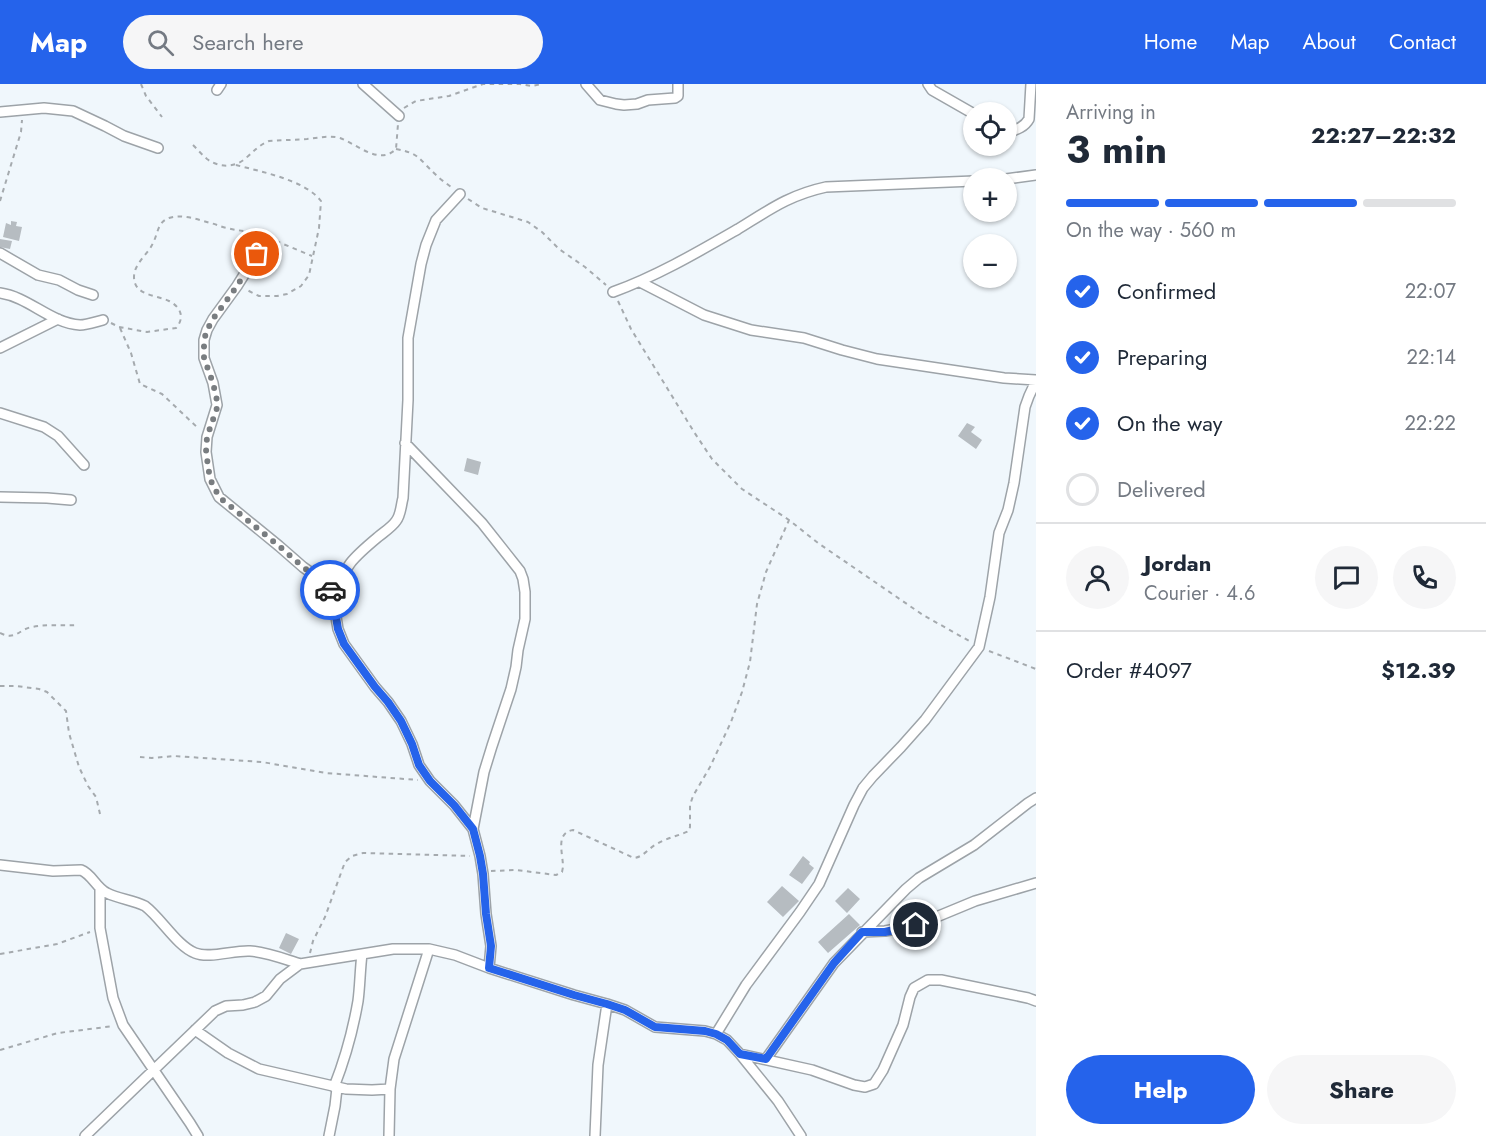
<!DOCTYPE html>
<html lang="en">
<head>
<meta charset="utf-8">
<style>
  body { margin:0; font-family:Jost,sans-serif; background:#f6f6f7; color:#1f2937; height:100vh; display:flex; flex-direction:column; font-size:22px; white-space:nowrap }
  * { box-sizing:border-box; margin:0 }
  p { font-size:20px; color:#747a83 }
  .icon { flex:none; width:33px; height:33px; fill:none; stroke:currentColor; stroke-width:2; stroke-linecap:round; stroke-linejoin:round }
  .map { position:relative; flex:1; overflow:hidden }
  .sheet { display:flex; flex-direction:column; background:#fff; width:450px }
  .sheet>* { flex:none }
  .tools { position:absolute; left:963px; top:18px; display:grid; gap:12px }
  .tools a { display:grid; place-items:center; width:54px; height:54px; border-radius:50%; background:#fff; box-shadow:0 2px 4px #0004; font-size:30px }
  .pin { position:absolute; display:grid; place-items:center; width:51px; height:51px; color:#fff; margin:-26px; border:3px solid #fff; border-radius:50%; box-shadow:0 2px 6px #0007 }
  .courier { position:absolute; display:grid; place-items:center; width:60px; height:60px; margin:-30px; border:4px solid #2563eb; border-radius:50%; background:#fff; color:#222; box-shadow:0 2px 8px #0007 }
  .overview em { font-style:normal; font-weight:700 }
  .overview div { display:flex; flex-direction:column-reverse }
  .overview { display:flex; align-items:center; justify-content:space-between; height:102px; padding:0 30px }
  h1 { font-size:39px; font-weight:700; line-height:45px }
  .bar { display:grid; grid-template-columns:repeat(4,1fr); gap:9px 6px; align-content:center; height:72px; padding:0 30px }
  .bar i { height:8px; border-radius:4px; background:#e0e1e3 }
  .bar .active { background:#2563eb }
  .bar p { grid-column:span 4 }
  .line { display:flex; align-items:center; gap:15px; padding:0 30px; border-top:2px solid #e0e1e3 }
  .line div { flex:1 }
  .round { display:grid; place-items:center; flex:none; width:63px; height:63px; border-radius:32px; background:#f6f6f7 }
  ol { padding:0 30px; list-style:none }
  li { display:flex; align-items:center; gap:18px; height:66px }
  li p { margin-inline-start:auto }
  li .icon { padding:6px; border-radius:50%; background:#2563eb; color:#fff; stroke-width:4 }
  li:last-child { color:#747a83 }
  li i { width:33px; height:33px; border:3px solid #e0e1e3; border-radius:50% }
  .action { display:flex; gap:12px; margin-top:auto; padding:12px 30px }
  .action a { flex:1; height:69px; border-radius:36px; background:#2563eb; color:#fff; font-size:24px; font-weight:700; line-height:69px; text-align:center }
  .action a+a { background:#f6f6f7; color:#1f2937 }
  header { display:flex; align-items:center; gap:36px; box-sizing:border-box; height:84px; padding:0 30px; background:#2563eb; color:#fff }
  header strong { font-size:28px }
  nav { display:flex; gap:33px; margin-inline-start:auto; font-size:21px }
  .search { width:420px; height:54px; background:#f6f6f7; display:flex; align-items:center; gap:15px; box-sizing:border-box; padding:0 21px; border-radius:33px; color:#747a83; font-size:22px }
  main { display:flex; flex:1; min-height:0 }
  .map>svg:first-child { display:block }
  .building { fill:#b6bcc1 }
  .lines { fill:none; stroke-linecap:round; stroke-linejoin:round }
  .minor-casing { stroke:#9da3a8; stroke-width:12 }
  .path { stroke:#a5aaae; stroke-width:2; stroke-dasharray:4.5 4.5; stroke-linecap:butt }
  .minor { stroke:#fff; stroke-width:9 }
  .done { stroke:#797d80; stroke-width:6; stroke-dasharray:0 10.8 }
  .route { stroke:#2563eb; stroke-width:8 }
</style>
</head>
<body>
<header>
<strong>Map</strong>
<div class="search"><svg class="icon" aria-label="search" viewBox="0 0 24 24"><circle cx="10" cy="10" r="6"/><path d="M15 15l6 6"/></svg>Search here</div>
<nav><a>Home</a><a>Map</a><a>About</a><a>Contact</a></nav>
</header>
<main>
<div class="map">
<svg width="1036" height="1052" viewBox="0 0 1036 1052">
  <rect width="100%" height="100%" fill="#f0f7fc"/>
  <!-- building -->
  <path class="building" d="M 11,137 L 17,138 L 16,142 L 22,143 L 19,157 L 3,153 L 6,139 L 11,141 Z
    M 0,155 L 12,157 L 10,165 L 0,163 Z
    M 967,339 L 975,343 L 971,348 L 982,356 L 976,365 L 958,352 Z
    M 467,374 L 481,378 L 478,391 L 464,387 Z
    M 803,772 L 810,778 L 809,780 L 814,784 L 802,800 L 789,791 Z
    M 782,802 L 799,817 L 783,833 L 767,818 Z
    M 848,804 L 860,815 L 847,829 L 835,817 Z
    M 849,830 L 860,841 L 828,869 L 818,858 Z
    M 286,849 L 299,855 L 291,870 L 279,864 Z"/>
  <g class="lines">
    <defs>
      <path id="minor" d="M 363,0 L 399,32
        M 586,0 L 600,16 L 616,20 L 624,21 L 637,20 L 648,16 L 675,14 L 678,12 L 678,0
        M 928,0 L 932,6 L 974,30
        M 217,6 L 221,0
        M 0,28 L 44,24 L 73,27 L 105,42 L 124,52 L 158,64
        M 1006,49 C 1015,46 1024,44 1029,35 L 1031,0
        M 1006,95 L 1036,91
        M 267,154 L 237,202 L 213,235 L 207,246 L 204,256 L 204,274 L 213,299 L 217,321 L 207,353 L 206,368 L 210,395 L 219,413 L 279,462 L 303,483 L 324,498 L 335,514 L 335,527 L 338,545 L 344,560 L 375,603 L 388,618 L 401,637 L 412,660 L 419,681 L 430,697 L 454,721 L 473,745 L 480,772 L 483,790 L 486,830 L 491,862 L 489,884
        M 0,169 L 38,191 L 59,196 L 78,206 L 93,211
        M 640,198 L 704,231 L 751,246 L 804,254 L 842,266 L 877,275 L 1004,294 L 1036,296
        M 613,208 C 657,192 698,168 738,145 C 769,126 789,111 826,103 L 974,97
        M 0,209 C 29,213 50,239 80,241 C 87,241 95,238 103,236
        M 0,264 L 58,235
        M 0,329 L 44,343 L 58,352 L 84,381
        M 405,359 L 482,439 L 520,487 L 523,495 L 525,508 L 525,535 L 518,566 L 516,583 L 511,605 L 492,662 L 484,688 L 473,745
        M 0,413 L 47,414 L 71,416
        M 335,514 C 343,482 354,473 378,453 C 384,448 392,443 396,437 C 401,431 401,421 403,414 L 408,316 L 408,254 L 421,180 L 426,161 L 436,136 L 460,110
        M 0,781 L 53,787 L 81,786 C 92,790 96,804 107,809 C 119,815 133,816 145,822 C 161,834 177,862 195,869 C 209,875 234,866 250,867 C 267,868 284,875 300,880
        M 100,804 L 100,844 L 113,914 L 123,941 L 190,1039 L 198,1052
        M 862,848 L 885,847 L 917,841 L 975,817 L 1036,799
        M 195,946 L 228,969 L 259,985 L 346,1005 L 372,1006 L 390,1005
        M 716,950 L 746,901 L 800,828 L 819,800 L 854,721 L 863,704 L 873,692 L 901,663 L 925,636 L 979,563 L 990,513 L 999,449 L 1008,426 L 1014,399 L 1025,323 L 1029,312 L 1036,297
        M 740,970 L 812,986 L 854,1001 L 865,1003 L 874,1000 L 883,986 L 903,941 L 910,913 L 914,904 L 928,896 L 941,896 L 1028,914 L 1036,917
        M 766,975 L 834,879 L 906,805 L 919,794 L 974,761 L 1028,719 L 1036,714
        M 334,1003 C 345,975 353,946 358,917 C 360,902 360,886 362,870
        M 85,1052 L 215,927 L 226,922 L 243,921 L 255,918 L 266,912 L 280,895 L 300,880 L 393,865 L 429,865 L 455,871 L 489,884 L 574,911 L 607,920 L 625,926 L 655,943 L 705,947 L 716,950 L 727,956 L 740,970 L 778,1017 L 801,1052
        M 329,1052 L 335,1022 L 337,1004
        M 389,1052 L 390,1005 L 394,975 L 429,865
        M 595,1052 L 598,981 L 607,920"/>
    </defs>
    <!-- minor casing -->
    <use href="#minor" class="minor-casing"/>
    <!-- path -->
    <path class="path" d="M 141,0 L 146,12 L 162,33
      M 404,24 L 416,17 L 449,12 L 483,0 L 520,0 L 532,2 L 542,0
      M 193,61 C 198,66 202,71 207,75 C 219,84 235,84 246,74 C 254,67 259,61 269,57 C 281,56 294,56 307,55 C 318,54 329,51 340,54 C 357,60 379,82 396,65 L 398,40
      M 396,65 C 419,69 419,75 435,90 C 440,95 447,100 454,105
      M 236,81 C 262,88 305,96 321,117 L 319,144 L 309,191 L 301,202 L 287,210 L 277,212 L 259,212 L 247,206
      M 468,115 L 482,124 L 528,138 L 542,148 L 559,165 L 585,183 L 606,201
      M 0,117 L 21,48 L 22,36
      M 276,157 L 312,172
      M 618,217 L 631,245 L 694,348 L 712,375 L 742,405 L 789,436 L 818,459 L 923,531 L 971,558
      M 111,239 L 119,243 L 147,248 L 176,244 C 185,234 181,223 169,217 C 157,211 134,212 134,193 C 134,180 147,171 152,161 C 158,151 157,138 169,134 C 182,130 197,135 210,139 C 216,140 221,143 227,144 C 238,147 249,147 259,150
      M 120,244 L 131,269 L 140,300 L 162,310 L 199,345
      M 0,549 C 16,557 19,545 32,543 C 46,540 62,542 77,541
      M 989,567 L 1036,585
      M 0,602 L 16,602 L 39,605 L 47,608 L 66,627 L 69,649 L 79,683 L 88,702 L 96,713 L 100,730
      M 140,673 L 152,674 L 174,672 L 262,678 L 326,689 L 418,696
      M 491,787 L 516,786 L 556,791 L 562,788 L 563,783 C 563,769 555,749 573,746 L 634,774 C 643,773 648,765 655,761 C 666,754 678,752 689,747 L 690,743 L 690,721 L 693,712 L 710,683 L 731,638 L 742,608 L 750,578 L 757,520 L 766,488 L 789,436
      M 310,869 L 313,857 L 325,833 L 345,778 L 352,772 L 363,769 L 470,772
      M 0,870 L 57,860 L 90,848
      M 0,966 L 58,949 L 114,942"/>
    <!-- minor -->
    <use href="#minor" class="minor"/>
  </g>
  <g class="lines">
    <!-- done -->
    <path class="done" d="M 257,170 L 237,202 L 213,235 L 207,246 L 204,256 L 204,274 L 213,299 L 218,321 L 207,353 L 206,368 L 210,395 L 219,413 L 279,462 L 303,483 L 324,498 L 330,506"/>
    <!-- route -->
    <path class="route" d="M 330,506 L 335,514 L 335,527 L 338,545 L 344,560 L 375,603 L 388,618 L 401,637 L 412,660 L 419,681 L 430,697 L 454,721 L 473,745 L 480,772 L 483,790 L 486,830 L 491,862 L 489,884 L 574,911 L 607,920 L 625,926 L 655,943 L 705,947 L 716,950 L 727,956 L 740,970 L 766,975 L 834,879 L 862,848 L 885,848 L 916,841"/>
  </g>
</svg>
<div class="tools">
<a><svg class="icon" aria-label="locate" viewBox="0 0 24 24"><circle cx="12" cy="12" r="6"/><path d="M12 2v4M12 18v4M2 12h4M18 12h4"/></svg></a>
<a>+</a>
<a>−</a>
</div>
<div class="pin" style="left:257px;top:170px;background:#ea580c"><svg class="icon" aria-label="bag" viewBox="0 0 24 24"><path d="M5 8h14l-1 12H6zM9 8a3 3 0 0 1 6 0"/></svg></div>
<div class="pin" style="left:916px;top:841px;background:#1f2937"><svg class="icon" aria-label="home" viewBox="0 0 24 24"><path d="M3 11l9-7 9 7M6 9v11h12V9"/></svg></div>
<div class="courier" style="left:330px;top:506px"><svg class="icon" aria-label="car" viewBox="0 0 24 24"><path d="M5 17H2v-5l4-1 3-4h7l3 4 3 1v5h-3M9 17h6M6 11h13"/><circle cx="7" cy="17" r="2"/><circle cx="17" cy="17" r="2"/></svg></div>
</div>
<section class="sheet">
<div class="overview"><div><h1>3 min</h1><p>Arriving in</p></div><em>22:27–22:32</em></div>
<div class="bar"><i class="active"></i><i class="active"></i><i class="active"></i><i></i><p>On the way · 560 m</p></div>
<ol>
<li><svg class="icon" aria-label="check" viewBox="0 0 24 24"><path d="M5 12l5 5 9-10"/></svg>Confirmed<p>22:07</p></li>
<li><svg class="icon" aria-label="check" viewBox="0 0 24 24"><path d="M5 12l5 5 9-10"/></svg>Preparing<p>22:14</p></li>
<li><svg class="icon" aria-label="check" viewBox="0 0 24 24"><path d="M5 12l5 5 9-10"/></svg>On the way<p>22:22</p></li>
<li><i></i>Delivered</li>
</ol>
<div class="line" style="height:108px"><a class="round"><svg class="icon" aria-label="person" viewBox="0 0 24 24"><circle cx="12" cy="8" r="4"/><path d="M4 21q1-7 8-7t8 7"/></svg></a><div><b>Jordan</b><p>Courier · 4.6</p></div><a class="round"><svg class="icon" aria-label="chat" viewBox="0 0 24 24"><path d="M4 5h16v11H9l-5 4z"/></svg></a><a class="round"><svg class="icon" aria-label="phone" viewBox="0 0 24 24"><path d="M5 4h4l2 5-3 2q2 4 5 5l2-3 5 2v4C11 20 4 13 5 4z"/></svg></a></div>
<div class="line" style="height:78px"><div>Order #4097</div><b>$12.39</b></div>
<div class="action"><a>Help</a><a>Share</a></div>
</section>
</main>
</body>
</html>
